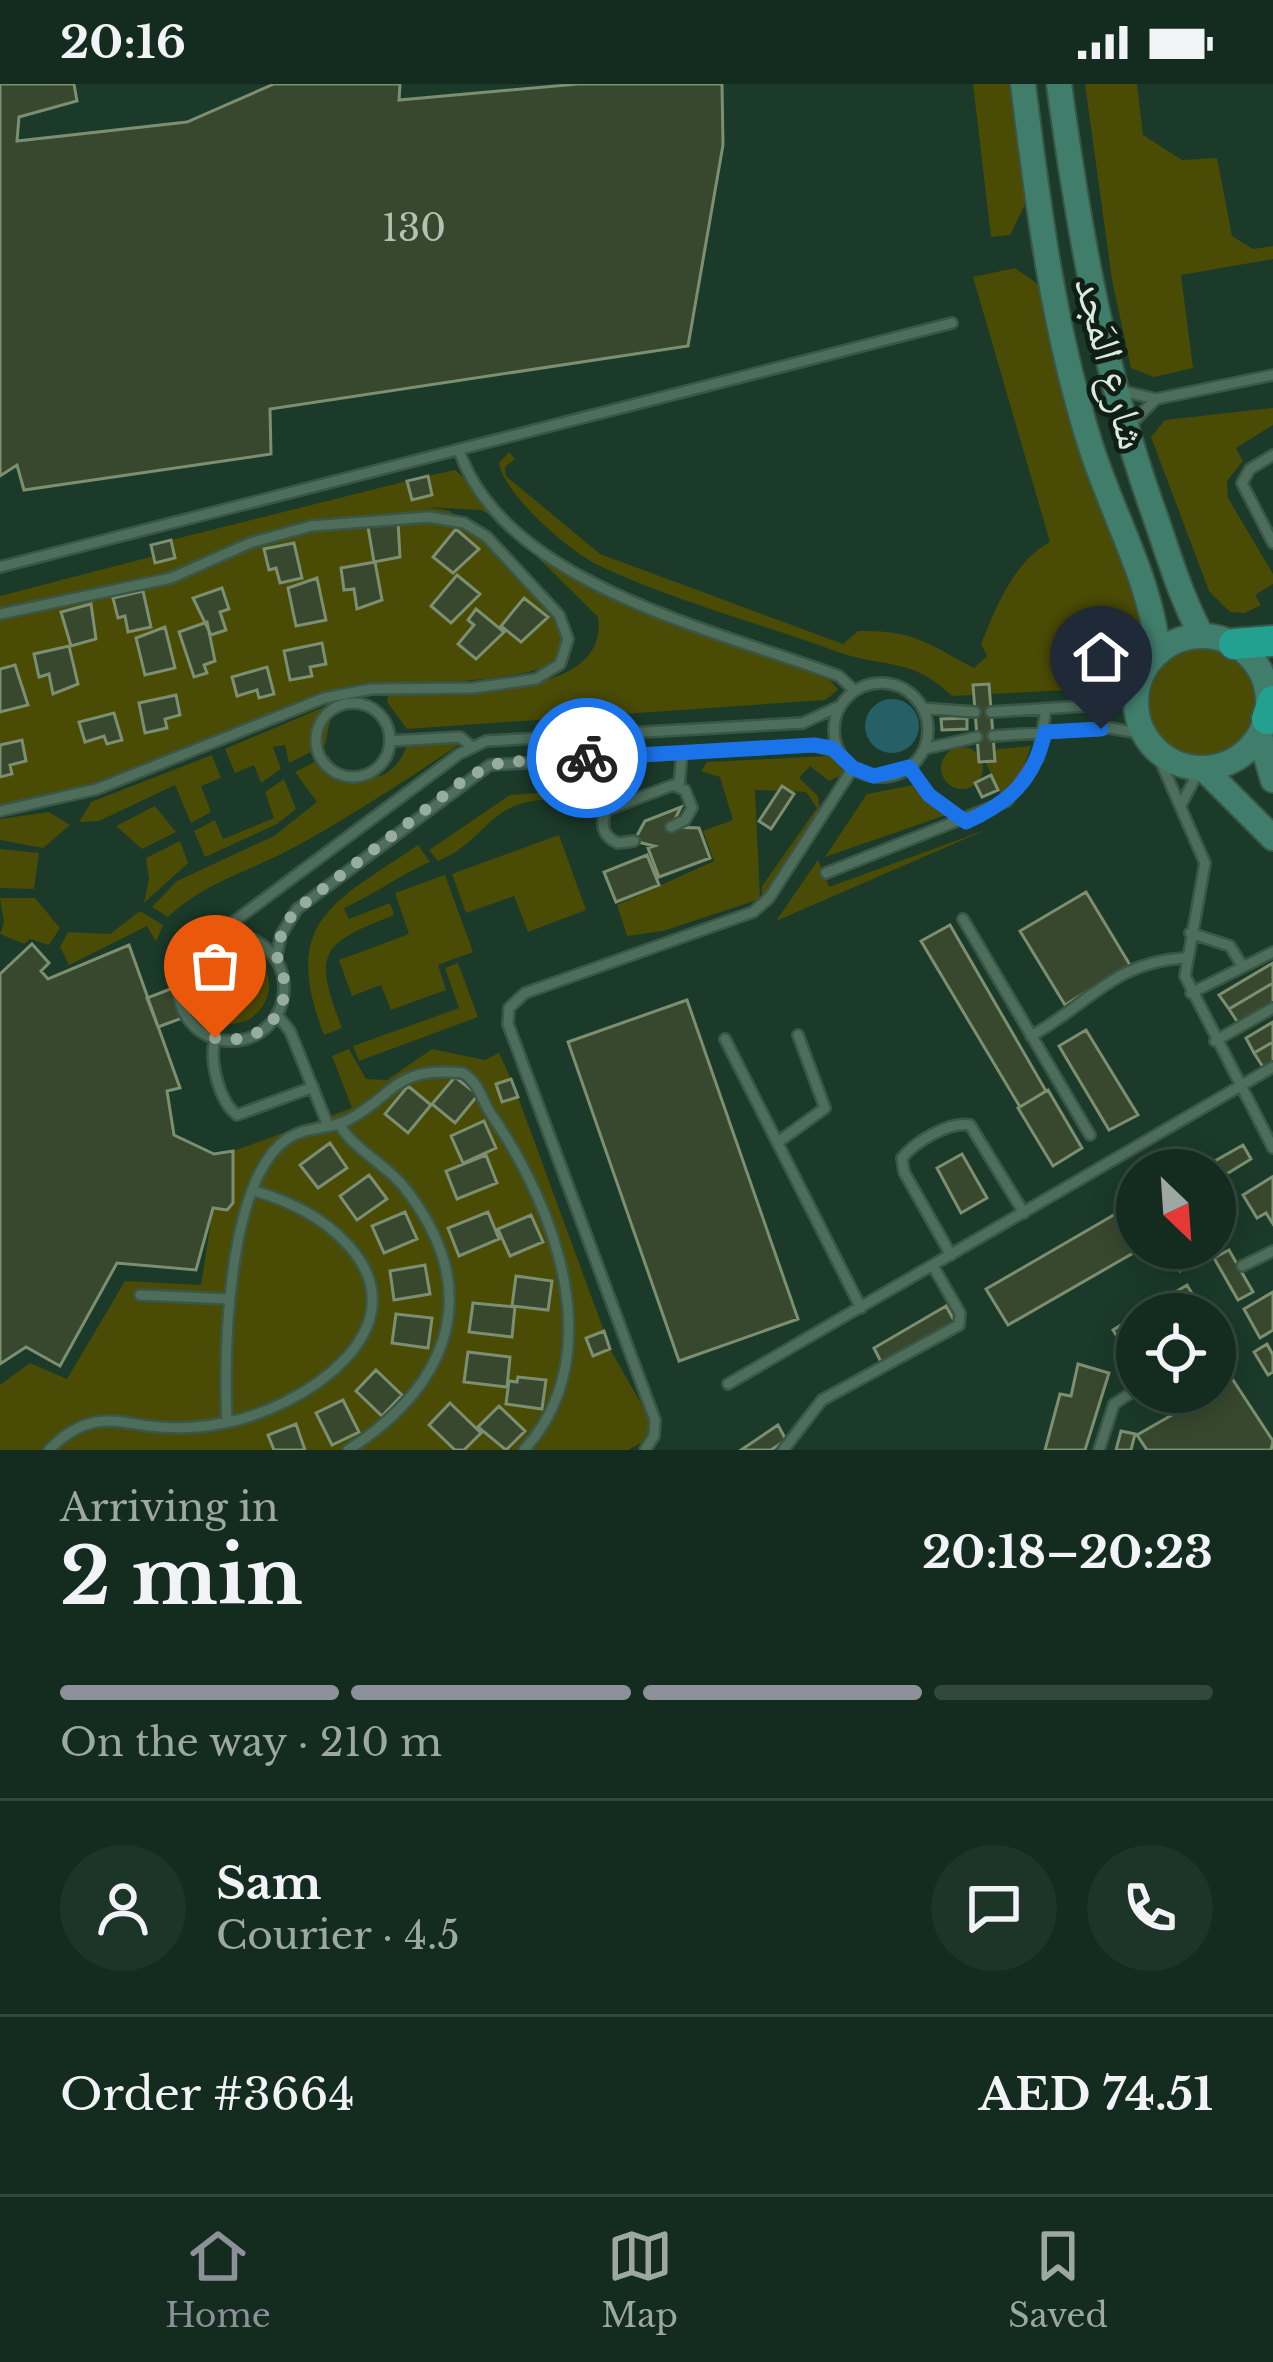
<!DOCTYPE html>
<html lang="en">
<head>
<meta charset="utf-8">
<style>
  body { margin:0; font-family:"Libre Baskerville","Noto Naskh Arabic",serif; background:#1d3428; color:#f1f3f6; height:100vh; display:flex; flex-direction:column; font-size:45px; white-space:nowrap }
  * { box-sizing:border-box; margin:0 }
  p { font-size:39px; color:#9da7a4 }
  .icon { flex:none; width:66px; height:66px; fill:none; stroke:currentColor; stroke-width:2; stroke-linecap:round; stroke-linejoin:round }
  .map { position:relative; height:1366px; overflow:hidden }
  .panel { display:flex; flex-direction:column; background:#142c1f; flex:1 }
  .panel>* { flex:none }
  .needle { width:78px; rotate:155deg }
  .buttons { position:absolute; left:1116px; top:1065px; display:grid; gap:24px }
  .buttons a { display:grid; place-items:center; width:120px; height:120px; border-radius:50%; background:#142c1f; box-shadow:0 6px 30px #0003,0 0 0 3px #33483d; font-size:60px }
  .pin { position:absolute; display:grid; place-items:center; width:102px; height:102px; color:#fff; margin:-123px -51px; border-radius:50% 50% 50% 0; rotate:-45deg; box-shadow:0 0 12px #0007 }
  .pin .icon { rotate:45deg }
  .courier { position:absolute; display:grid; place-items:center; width:120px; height:120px; margin:-60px; border:9px solid #1a73e8; border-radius:50%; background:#fff; color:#222; box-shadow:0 3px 15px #0007 }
  .headline em { font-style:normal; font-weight:800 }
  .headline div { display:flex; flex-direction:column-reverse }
  .headline { display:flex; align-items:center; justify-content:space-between; height:204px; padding:0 60px }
  h1 { font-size:78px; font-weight:800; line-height:90px }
  .bar { display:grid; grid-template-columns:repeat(4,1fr); gap:18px 12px; align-content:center; height:144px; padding:0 60px }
  .bar i { height:15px; border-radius:9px; background:#33483d }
  .bar .selected { background:#8c9099 }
  .bar p { grid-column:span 4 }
  .line { display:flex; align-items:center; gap:30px; padding:0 60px; border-top:3px solid #33483d }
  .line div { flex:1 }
  .round { display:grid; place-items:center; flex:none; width:126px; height:126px; border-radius:63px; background:#1d3428 }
  .status { display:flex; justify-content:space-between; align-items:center; height:84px; padding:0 60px; background:#142c1f; direction:ltr }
  .status svg { height:33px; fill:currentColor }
  .tab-bar { display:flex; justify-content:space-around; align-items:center; height:168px; border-top:3px solid #33483d; background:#142c1f; font-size:33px; color:#9da7a4 }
  .tab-bar a { display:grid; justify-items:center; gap:6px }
  .tab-bar .selected { color:#8c9099 }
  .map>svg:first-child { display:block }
  .green { fill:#4a4b05 }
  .water { fill:#265f65 }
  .building { fill:#38482e; stroke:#7c8f71; stroke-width:3 }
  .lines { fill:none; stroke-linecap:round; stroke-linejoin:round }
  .lane-casing { stroke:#3a5647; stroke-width:14 }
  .secondary-casing { stroke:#3a5647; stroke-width:28 }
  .highway-casing { stroke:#3a5647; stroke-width:34 }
  .lane { stroke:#4e6e5b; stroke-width:9 }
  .secondary { stroke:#417d6b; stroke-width:24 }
  .highway { stroke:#23a08f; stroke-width:30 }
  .done { stroke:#96ad9f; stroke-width:12; stroke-dasharray:0 21.6 }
  .route { stroke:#1a73e8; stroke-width:15 }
  .labels { text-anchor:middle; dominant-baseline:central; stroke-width:10; stroke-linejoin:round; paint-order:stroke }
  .number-label { font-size:36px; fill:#b1c2b3 }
  .street-label { font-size:42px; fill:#d9ebdf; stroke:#101e16 }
</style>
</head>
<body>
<div class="status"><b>20:16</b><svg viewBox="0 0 49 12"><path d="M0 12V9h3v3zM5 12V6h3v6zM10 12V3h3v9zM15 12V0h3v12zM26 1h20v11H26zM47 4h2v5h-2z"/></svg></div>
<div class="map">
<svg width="1273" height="1366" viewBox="0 0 1273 1366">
  <rect width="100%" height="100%" fill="#1b3a29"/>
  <!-- green -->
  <path class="green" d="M 973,0 L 1015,0 L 1029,112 L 1010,151 L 991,153 Z
    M 1085,0 L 1137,0 L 1143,51 L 1182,76 L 1217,74 L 1232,152 L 1253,165 L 1273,162 L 1273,175 L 1181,191 L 1193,284 L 1154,293 L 1131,284 L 1112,196 Z
    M 1015,184 L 1042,203 L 1151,555 L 1145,578 L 1125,603 L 952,612 C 911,573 890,585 841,569 C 765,541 664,514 594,479 C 566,464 504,410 499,379 L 509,368 L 515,375 L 505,383 L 506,392 L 600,470 L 843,560 L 858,547 C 914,546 927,559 974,584 L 987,572 L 981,560 C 996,523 1014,477 1050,458 L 973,193 Z
    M 1273,324 L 1273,341 L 1236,364 L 1243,377 L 1227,397 L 1228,414 L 1273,490 L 1273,500 L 1255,511 L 1261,521 L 1245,529 L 1230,528 L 1209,507 L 1151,353 L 1165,336 Z
    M 455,386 L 577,495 L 830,596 L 838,606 L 825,616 L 407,645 L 387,618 L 389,609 C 445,607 610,619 598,533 L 501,437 L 481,426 L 428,423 L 450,427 L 556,528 L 570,575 C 492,607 407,591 328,615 C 241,641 161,698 72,716 C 49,721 24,723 0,728 L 0,512 L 154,472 L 175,474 L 171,456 L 407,397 L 412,416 L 432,411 L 428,392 Z
    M1148 619a54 54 0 1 1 108 0a54 54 0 1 1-108 0Z
    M 324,623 L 332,628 L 325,661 L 289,679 L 285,661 L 273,663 L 281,685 L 261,699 L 254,681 L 235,689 L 225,665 Z
    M 463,658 C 406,696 349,734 289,766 C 246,789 204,799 168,833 L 152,823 L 177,797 L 274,752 L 317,718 L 295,688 L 328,671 C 348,706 394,701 406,663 Z
    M 1031,662 L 1019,698 L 1001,710 L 985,677 L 998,665 Z
    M941 684a21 21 0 1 1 42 0a21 21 0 1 1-42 0Z
    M 212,671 L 221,694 L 201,702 L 211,728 L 191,739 L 175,701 L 99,737 L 79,738 L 91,718 Z
    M 832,672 L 843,679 L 844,690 L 829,697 L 810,682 L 799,694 L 818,712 L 821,736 L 762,816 L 762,802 L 817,724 L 806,708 L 755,706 L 760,815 L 663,847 L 627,852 L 617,821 L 714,777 L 703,747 L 733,736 L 720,693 L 701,687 L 707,678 Z
    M 623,681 L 629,698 L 610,718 L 611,742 L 603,744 L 579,683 Z
    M 284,695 L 296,725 L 277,740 L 205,773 L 194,747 L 215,736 L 223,755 L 274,734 L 265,708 Z
    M 919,700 L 949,730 L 825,773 L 867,710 Z
    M 581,706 C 566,718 537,713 517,721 C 485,733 477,761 438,777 L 429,766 L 510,711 Z
    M 155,722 L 176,748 L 142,765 L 116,742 Z
    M 49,728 L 70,741 L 43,764 L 0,756 L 0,735 Z
    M 988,745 L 776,837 L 818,776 L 829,803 Z
    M 559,751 L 586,826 L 528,848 L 514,812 L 466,829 L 452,790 Z
    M 180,757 L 188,779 L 144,819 L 149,795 L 146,774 Z
    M 418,761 L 430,778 C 399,791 376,810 344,824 L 349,835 L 390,819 L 394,831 C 321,860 312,867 342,944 L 324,951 C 280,837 333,819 418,761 Z
    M 0,765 L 39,769 L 34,805 L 0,804 Z
    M 445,791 L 473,868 L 438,881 L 446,906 L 391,926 L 381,901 L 352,912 L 339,876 L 409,850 L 395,809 Z
    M 0,814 L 35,814 L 60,844 L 49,861 L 30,855 L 24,860 L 0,850 L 4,839 Z
    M 140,827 L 163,841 L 156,858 L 147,842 L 69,881 L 60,863 L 68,848 L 110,850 Z
    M191 901a39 39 0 1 1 78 0a39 39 0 1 1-78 0Z
    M 458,879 L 478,933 L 359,977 L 353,962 L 459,924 L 445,884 Z
    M 349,965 L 366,995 L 387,996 L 432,965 L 485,976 L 499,969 L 511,995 L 496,1000 L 502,1018 L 518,1013 L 604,1247 L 587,1254 L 593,1271 L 610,1265 L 651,1337 L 645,1357 L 628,1366 L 0,1366 L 0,1301 L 30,1279 L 67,1295 L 125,1197 L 201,1201 L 213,1124 L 227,1126 L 233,1067 L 352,1024 L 332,972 Z"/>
  <!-- water -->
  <path class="water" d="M865 642a27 27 0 1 1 54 0a27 27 0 1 1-54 0Z"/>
  <!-- building -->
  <path class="building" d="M 0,0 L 74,0 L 77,17 L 19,33 L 17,57 L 187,38 L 274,0 L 400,0 L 399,16 L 578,0 L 722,0 L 723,61 L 688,262 L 270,325 L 271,370 L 24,406 L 17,381 L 0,392 Z
    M 428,392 L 432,411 L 412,416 L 407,397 Z
    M 398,437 L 400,473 L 374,478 L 368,443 Z
    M 456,445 L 479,465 L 453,489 L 433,473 Z
    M 171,456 L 175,474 L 155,479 L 151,461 Z
    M 294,459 L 302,494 L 280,499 L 276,484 L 269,486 L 264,465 Z
    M 375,478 L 382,516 L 357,525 L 354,505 L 344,506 L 341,484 Z
    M 457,491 L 480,510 L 451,539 L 431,522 Z
    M 317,494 L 326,536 L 296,542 L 288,504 Z
    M 222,504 L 229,525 L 220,528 L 226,546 L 211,551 L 193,514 Z
    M 143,507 L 151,543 L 128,548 L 125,532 L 118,534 L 113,514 Z
    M 524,514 L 548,533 L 521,558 L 501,542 Z
    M 91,520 L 96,555 L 71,562 L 61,528 Z
    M 476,525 L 504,548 L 476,575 L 458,560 L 474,541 L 468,536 Z
    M 207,538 L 215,577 L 204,581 L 207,589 L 194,593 L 179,548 Z
    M 165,543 L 175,584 L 145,591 L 136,554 Z
    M 322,559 L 326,580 L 310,583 L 312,592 L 290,596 L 284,567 Z
    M 69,562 L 78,600 L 53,610 L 49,590 L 39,593 L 34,570 Z
    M 15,581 L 28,621 L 0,628 L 0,585 Z
    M 267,583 L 274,610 L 259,614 L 257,606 L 237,612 L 232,593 Z
    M 989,600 L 995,677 L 979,678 L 973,601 Z
    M 176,611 L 180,631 L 165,635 L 167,644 L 145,649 L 139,619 Z
    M 114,629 L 122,656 L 107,660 L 104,652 L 85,658 L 79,638 Z
    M 967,634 L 967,645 L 942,646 L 941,635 Z
    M 22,656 L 26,677 L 10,681 L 12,690 L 0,693 L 0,661 Z
    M 991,691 L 998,706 L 982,713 L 975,699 Z
    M 782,702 L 794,710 L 771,745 L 759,737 Z
    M 681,723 L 671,743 L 699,744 L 710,774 L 659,793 L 648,764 L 654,762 L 634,757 L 645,737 Z
    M 647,771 L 659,801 L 616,818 L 604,788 Z
    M 1086,808 L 1130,881 L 1065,921 L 1020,847 Z
    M 950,841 L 1046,1007 L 1020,1023 L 921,857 Z
    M 32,860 L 49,879 L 41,887 L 48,895 L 129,861 L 180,1004 L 167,1007 L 174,1051 L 214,1070 L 233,1067 L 233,1119 L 227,1126 L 213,1124 L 196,1186 L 117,1179 L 60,1282 L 26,1263 L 0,1280 L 0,890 Z
    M 1273,879 L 1273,899 L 1229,925 L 1219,911 Z
    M 1273,899 L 1273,919 L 1238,939 L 1229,925 Z
    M 173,904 L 185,933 L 158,943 L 147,914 Z
    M 687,916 L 798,1235 L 679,1277 L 568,958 Z
    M 1273,938 L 1273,958 L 1254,969 L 1246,954 Z
    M 1086,946 L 1138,1031 L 1109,1046 L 1059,962 Z
    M 1273,958 L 1273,978 L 1263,983 L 1254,969 Z
    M 455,993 L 478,1011 L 455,1039 L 432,1020 Z
    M 511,995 L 518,1013 L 502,1018 L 496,1000 Z
    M 408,1002 L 431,1021 L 408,1049 L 385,1030 Z
    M 1048,1006 L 1082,1064 L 1053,1082 L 1018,1024 Z
    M 484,1037 L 496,1064 L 463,1079 L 451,1052 Z
    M 330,1059 L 347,1084 L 318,1104 L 300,1081 Z
    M 1243,1061 L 1251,1075 L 1215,1097 L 1215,1086 L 1199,1086 Z
    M 962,1070 L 987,1114 L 961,1129 L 937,1084 Z
    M 486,1071 L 497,1099 L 457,1115 L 446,1087 Z
    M 369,1091 L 387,1115 L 357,1136 L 340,1112 Z
    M 1272,1093 L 1273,1095 L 1273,1140 L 1266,1129 L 1257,1134 L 1243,1111 Z
    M 1131,1121 L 1137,1131 L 1137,1164 L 1142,1164 L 1008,1241 L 986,1205 Z
    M 405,1128 L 417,1155 L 384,1169 L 372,1142 Z
    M 488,1128 L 499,1155 L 459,1172 L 448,1144 Z
    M 531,1131 L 543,1158 L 510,1172 L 498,1145 Z
    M 1167,1164 L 1207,1164 L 1210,1170 L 1180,1187 Z
    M 1229,1166 L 1253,1208 L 1238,1216 L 1214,1174 Z
    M 425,1181 L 430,1210 L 394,1216 L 390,1187 Z
    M 516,1192 L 552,1197 L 548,1226 L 512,1222 Z
    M 1187,1201 L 1204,1230 L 1139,1230 Z
    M 1273,1208 L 1273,1246 L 1260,1254 L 1244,1225 Z
    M 473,1219 L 515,1223 L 512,1253 L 469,1248 Z
    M 946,1222 L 955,1238 L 882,1280 L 874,1264 Z
    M 396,1230 L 432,1234 L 428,1264 L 392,1259 Z
    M 1137,1231 L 1137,1278 L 1134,1280 L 1113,1246 Z
    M 604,1247 L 610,1265 L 593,1272 L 586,1254 Z
    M 1267,1260 L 1273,1271 L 1273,1288 L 1268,1291 L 1254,1268 Z
    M 468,1268 L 510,1273 L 507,1303 L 464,1298 Z
    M 1078,1280 L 1109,1289 L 1085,1366 L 1045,1366 L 1060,1310 L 1071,1312 Z
    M 376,1286 L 402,1311 L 382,1332 L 356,1307 Z
    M 518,1293 L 546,1296 L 542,1325 L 506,1320 L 509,1297 L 517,1298 Z
    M 1233,1296 L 1273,1357 L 1271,1366 L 1147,1366 L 1137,1351 Z
    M 343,1316 L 359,1348 L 332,1361 L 316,1329 Z
    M 450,1319 L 481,1349 L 464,1366 L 455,1366 L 429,1341 Z
    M 499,1322 L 525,1347 L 506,1366 L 478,1343 Z
    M 296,1340 L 305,1366 L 274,1366 L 268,1351 Z
    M 778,1341 L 786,1356 L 771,1366 L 741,1366 Z
    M 1121,1347 L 1135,1350 L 1131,1366 L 1116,1366 Z"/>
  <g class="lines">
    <defs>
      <path id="lane" d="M 1122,307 L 1156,315 L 1273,291
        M 1132,339 L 1156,315
        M 459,366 C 503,500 719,547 839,592 L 855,607
        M 1273,371 L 1250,385 L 1242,399 L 1273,459
        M 0,483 L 952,239
        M 0,530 L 171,494 L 250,459 L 311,442 L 429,433 L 464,439 L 487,453 L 559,531 L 568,555 L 560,580 L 536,595 L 473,604 L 371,605 L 324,614 L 97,705 L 0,727
        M834 646a47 47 0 1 1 94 0a47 47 0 1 1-94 0Z
        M316 656a37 37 0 1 1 74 0a37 37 0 1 1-74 0Z
        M 922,624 L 975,628
        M 991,628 L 1101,621 L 1138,599
        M 993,652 L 1110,644 L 1143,650
        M 390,657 L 460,653 L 472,663
        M 924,665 L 977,653
        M 1156,667 L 1205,779 L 1185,892 L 1273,1064
        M 624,671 L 630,715
        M 909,683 L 929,711 L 966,738
        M 679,702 L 682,669
        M 1182,719 L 1200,685
        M 634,757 L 618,759 C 603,753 599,740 607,726 L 673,701 L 685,706 L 692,724 L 685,736 L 671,743
        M 826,789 L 1007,717 L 1038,674 L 1046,625
        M 963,835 L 1090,1051
        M 1190,849 L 1230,862 L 1243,883
        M178 904a53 53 0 1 1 106 0a53 53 0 1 1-106 0Z
        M 209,856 L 459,670 L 486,657 L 803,639 L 840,622
        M 276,875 L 281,851 L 297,825 L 490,681 L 814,661 L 840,669
        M 1191,909 L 1273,868
        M 277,931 L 290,947 L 327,1039
        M 1031,952 C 1089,920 1114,878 1184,874
        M 215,954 C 209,977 219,1017 237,1031 L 313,1003
        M 725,955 L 861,1224
        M 1215,957 L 1273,924
        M 339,1039 C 352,1065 386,1080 404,1103 C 486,1207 450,1300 348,1366
        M 778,1058 L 825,1024 L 798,951
        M 951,1171 L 904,1088 L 902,1074 C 915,1058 949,1037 970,1041 L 1024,1129
        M 1242,1182 L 1273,1167
        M 140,1211 L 228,1215
        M 728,1300 L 1273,983
        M 227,1338 C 224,1271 226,1098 287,1055 C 306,1042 329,1046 348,1036 C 396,1011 393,982 463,989 C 481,1000 481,1017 493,1033 C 556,1125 610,1271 524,1366
        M 49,1366 C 62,1352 77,1342 96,1338 C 118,1334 137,1342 160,1343 C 181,1345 203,1343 224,1339 C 301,1325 424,1246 349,1162 C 323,1133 291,1118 255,1107
        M 645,1366 L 654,1352 L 655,1336 L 508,940 L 509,924 L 525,909 L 753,828 L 769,814 L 853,684
        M 783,1366 L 822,1316 L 959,1241 L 960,1229 L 933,1182
        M 1099,1366 L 1114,1320 L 1137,1305"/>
      <path id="secondary" d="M 1023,0 C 1038,122 1053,243 1090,360 C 1111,428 1152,498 1158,569
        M 1059,0 C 1079,149 1104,290 1155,432 C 1169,472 1181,514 1202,552
        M1136 618a66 66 0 1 1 132 0a66 66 0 1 1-132 0Z
        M 1260,652 L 1273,696
        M 1204,685 L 1273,754"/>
      <path id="highway" d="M 1234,560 L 1273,557
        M 1267,635 L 1273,617"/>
    </defs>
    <!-- lane casing -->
    <use href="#lane" class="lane-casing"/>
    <!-- secondary casing -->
    <use href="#secondary" class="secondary-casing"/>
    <!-- highway casing -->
    <use href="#highway" class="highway-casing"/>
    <!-- lane -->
    <use href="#lane" class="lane"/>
    <!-- secondary -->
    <use href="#secondary" class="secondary"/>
    <!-- highway -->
    <use href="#highway" class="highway"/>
  </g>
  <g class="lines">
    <!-- done -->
    <path class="done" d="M 215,954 C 251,962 289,938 284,896 C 283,886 277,879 277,869 C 279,852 286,838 297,825 L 469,692 L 502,678 L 587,674"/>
    <!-- route -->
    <path class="route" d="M 587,674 L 814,661 L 832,664 L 853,684 L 874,692 L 909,683 L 929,711 L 966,738 C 1010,718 1034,696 1045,648 L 1101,645"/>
  </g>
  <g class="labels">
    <!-- number labels -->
    <g class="number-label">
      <text x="414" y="144">130</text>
    </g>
    <!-- street labels -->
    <g class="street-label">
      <text transform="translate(1112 279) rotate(75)">شارع المَجد</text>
    </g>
  </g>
</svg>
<div class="buttons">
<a><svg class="needle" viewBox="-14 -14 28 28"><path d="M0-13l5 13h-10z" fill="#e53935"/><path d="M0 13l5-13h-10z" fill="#9da7a4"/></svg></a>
<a><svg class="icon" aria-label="locate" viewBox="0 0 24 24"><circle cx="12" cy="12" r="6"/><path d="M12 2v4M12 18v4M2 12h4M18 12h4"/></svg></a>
</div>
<div class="pin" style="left:215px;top:954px;background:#ea580c"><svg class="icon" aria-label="bag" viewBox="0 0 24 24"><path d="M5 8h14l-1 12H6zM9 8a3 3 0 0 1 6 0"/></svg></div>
<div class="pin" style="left:1101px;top:645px;background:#1f2937"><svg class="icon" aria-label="home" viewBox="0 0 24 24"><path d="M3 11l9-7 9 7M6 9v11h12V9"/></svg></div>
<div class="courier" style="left:587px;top:674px"><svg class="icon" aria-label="bike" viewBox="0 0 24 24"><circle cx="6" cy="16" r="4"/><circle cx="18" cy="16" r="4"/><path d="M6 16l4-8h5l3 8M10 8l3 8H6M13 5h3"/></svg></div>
</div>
<section class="panel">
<div class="headline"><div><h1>2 min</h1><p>Arriving in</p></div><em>20:18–20:23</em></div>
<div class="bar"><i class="selected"></i><i class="selected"></i><i class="selected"></i><i></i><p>On the way · 210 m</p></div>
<div class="line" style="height:216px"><a class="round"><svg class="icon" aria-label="person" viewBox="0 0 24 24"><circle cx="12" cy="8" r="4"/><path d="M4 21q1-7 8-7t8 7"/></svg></a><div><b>Sam</b><p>Courier · 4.5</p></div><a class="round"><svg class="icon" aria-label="chat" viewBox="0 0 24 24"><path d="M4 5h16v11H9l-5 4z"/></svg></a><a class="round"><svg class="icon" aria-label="phone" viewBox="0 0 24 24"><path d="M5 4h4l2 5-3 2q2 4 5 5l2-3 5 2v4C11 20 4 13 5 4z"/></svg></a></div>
<div class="line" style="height:156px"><div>Order #3664</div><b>AED 74.51</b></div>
</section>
<nav class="tab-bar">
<a class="selected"><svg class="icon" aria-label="home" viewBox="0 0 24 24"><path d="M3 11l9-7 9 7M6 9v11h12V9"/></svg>Home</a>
<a><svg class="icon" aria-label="map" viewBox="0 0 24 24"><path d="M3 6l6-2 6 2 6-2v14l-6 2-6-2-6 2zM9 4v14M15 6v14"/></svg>Map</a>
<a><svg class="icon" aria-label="saved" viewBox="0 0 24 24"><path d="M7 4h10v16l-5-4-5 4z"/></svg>Saved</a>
</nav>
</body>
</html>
